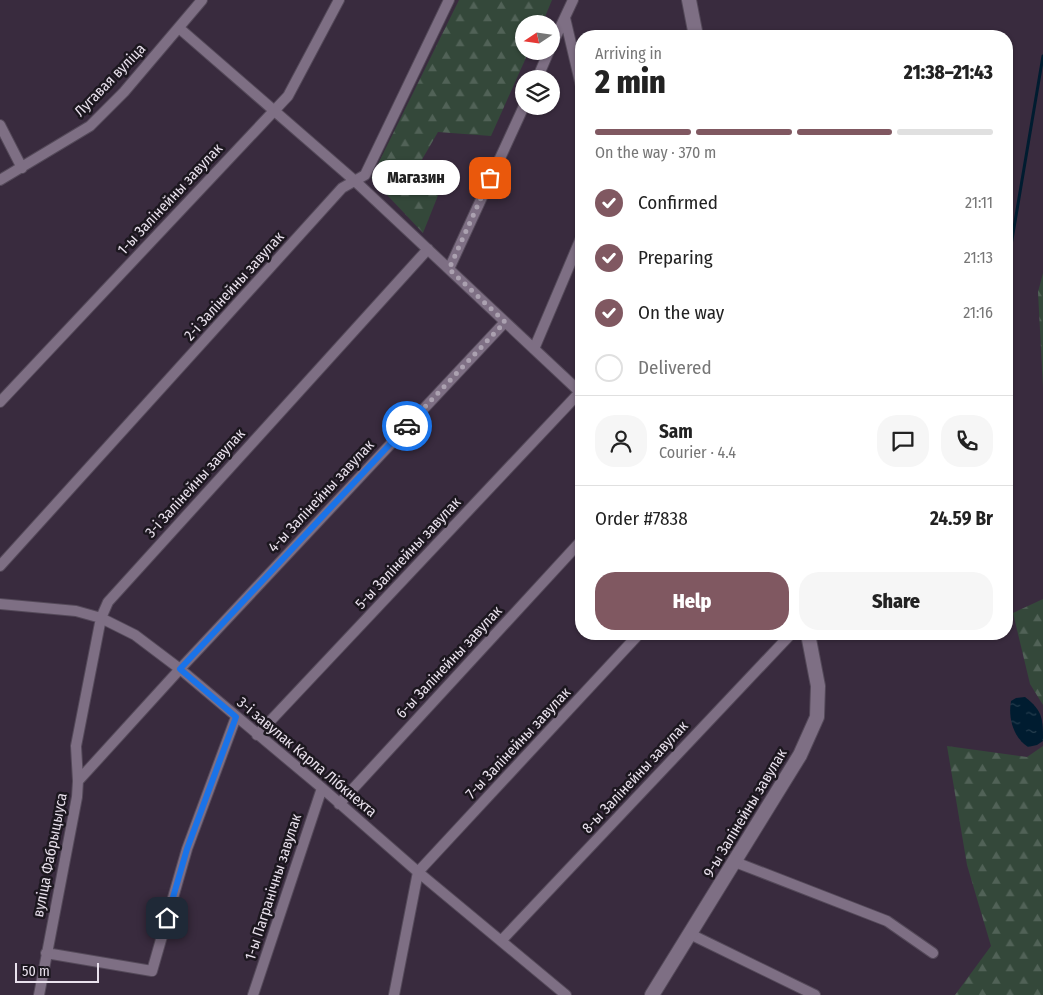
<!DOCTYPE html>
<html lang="en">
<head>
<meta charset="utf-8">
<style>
  body { margin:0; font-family:"Fira Sans Condensed",sans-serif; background:#f6f6f6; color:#222; height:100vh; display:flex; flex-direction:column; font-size:19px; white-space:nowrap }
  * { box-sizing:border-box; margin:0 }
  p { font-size:16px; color:#767676 }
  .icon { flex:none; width:28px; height:28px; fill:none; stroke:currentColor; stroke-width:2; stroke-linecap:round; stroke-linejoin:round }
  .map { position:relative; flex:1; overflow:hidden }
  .drawer { position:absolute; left:575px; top:30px; width:438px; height:610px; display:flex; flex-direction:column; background:#fff; border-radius:20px; box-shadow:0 1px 4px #0004 }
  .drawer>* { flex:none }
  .needle { width:32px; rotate:257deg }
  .buttons { position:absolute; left:515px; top:15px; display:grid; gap:10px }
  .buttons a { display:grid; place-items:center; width:45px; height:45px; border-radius:50%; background:#fff; box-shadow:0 1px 4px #0004; font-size:25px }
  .scale { position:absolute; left:15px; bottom:12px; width:84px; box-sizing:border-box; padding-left:5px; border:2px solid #e9e1ed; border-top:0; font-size:14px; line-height:18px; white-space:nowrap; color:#e9e1ed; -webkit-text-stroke:4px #1c171f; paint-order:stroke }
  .pin { position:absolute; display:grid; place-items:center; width:42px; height:42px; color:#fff; margin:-21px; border-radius:10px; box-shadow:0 2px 8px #0006 }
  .courier { position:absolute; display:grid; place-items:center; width:50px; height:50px; margin:-25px; border:4px solid #1a73e8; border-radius:50%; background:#fff; color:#222; box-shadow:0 1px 6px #0007 }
  .bubble { position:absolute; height:35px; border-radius:18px; background:#fff; box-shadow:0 1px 4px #0004; font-size:16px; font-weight:800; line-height:35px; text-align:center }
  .overview em { font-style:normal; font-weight:800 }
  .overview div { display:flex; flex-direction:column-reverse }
  .overview { display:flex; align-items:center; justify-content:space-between; height:85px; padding:0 20px }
  h1 { font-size:32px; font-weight:800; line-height:38px }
  .bar { display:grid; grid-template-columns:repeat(4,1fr); gap:8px 5px; align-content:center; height:60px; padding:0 20px }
  .bar i { height:6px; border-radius:4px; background:#e0e0e0 }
  .bar .selected { background:#805861 }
  .bar p { grid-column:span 4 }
  .line { display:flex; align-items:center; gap:12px; padding:0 20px; border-top:1px solid #e0e0e0 }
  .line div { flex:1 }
  .round { display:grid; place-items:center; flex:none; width:52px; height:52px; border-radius:20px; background:#f6f6f6 }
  ol { padding:0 20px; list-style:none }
  li { display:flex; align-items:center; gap:15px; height:55px }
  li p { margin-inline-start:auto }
  li .icon { padding:5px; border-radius:50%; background:#805861; color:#fff; stroke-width:4 }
  li:last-child { color:#767676 }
  li i { width:28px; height:28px; border:2px solid #e0e0e0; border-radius:50% }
  .cta { display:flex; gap:10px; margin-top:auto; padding:10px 20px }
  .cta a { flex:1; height:58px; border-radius:20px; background:#805861; color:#fff; font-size:20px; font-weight:800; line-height:58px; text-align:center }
  .cta a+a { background:#f6f6f6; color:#222 }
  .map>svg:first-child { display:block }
  .forest { fill:url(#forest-firs) }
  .water { fill:url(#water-ripples) }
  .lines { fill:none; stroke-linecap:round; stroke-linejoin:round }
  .stream { stroke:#001c30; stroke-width:3 }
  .street-casing { stroke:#544959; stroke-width:12 }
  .secondary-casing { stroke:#544959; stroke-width:16 }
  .street { stroke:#7e6f84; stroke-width:10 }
  .secondary { stroke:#7e6f84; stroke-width:14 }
  .done { stroke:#aba1b0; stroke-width:5; stroke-dasharray:0 9 }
  .route { stroke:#1a73e8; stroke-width:6 }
  .labels { text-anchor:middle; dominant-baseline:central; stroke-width:5; stroke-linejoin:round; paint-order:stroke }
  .street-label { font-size:15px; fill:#e9e1ed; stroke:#1c171f }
</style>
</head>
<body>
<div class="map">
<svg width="1043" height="995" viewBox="0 0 1043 995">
  <defs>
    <pattern id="forest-firs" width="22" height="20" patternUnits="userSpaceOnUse" patternTransform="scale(1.25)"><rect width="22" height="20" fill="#34483a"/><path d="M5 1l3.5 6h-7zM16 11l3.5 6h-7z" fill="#516257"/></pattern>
    <pattern id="water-ripples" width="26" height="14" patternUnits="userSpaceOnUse" patternTransform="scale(1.25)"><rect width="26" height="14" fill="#001c30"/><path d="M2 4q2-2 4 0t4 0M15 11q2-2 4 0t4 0" fill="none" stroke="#253d4e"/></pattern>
  </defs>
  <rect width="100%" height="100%" fill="#392b3e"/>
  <!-- forest -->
  <path class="forest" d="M 459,0 L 552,0 L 542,24 L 524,24 L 524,51 L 529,51 L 491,136 L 438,132 L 416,170 L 439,193 L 423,233 L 371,178 Z
    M 1043,273 L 1043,388 L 1038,292 Z
    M 1043,599 L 1043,705 L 1030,684 L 1013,613 Z
    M 947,746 L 1027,757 L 1043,746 L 1043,995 L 955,995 L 991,946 L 967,865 Z"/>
  <!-- water -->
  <path class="water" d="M 1025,697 C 1043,711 1043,719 1043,741 L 1037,745 L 1028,747 C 1013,737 1008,718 1011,701 L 1016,698 Z"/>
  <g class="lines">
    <!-- stream -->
    <path class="stream" d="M 1006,275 L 1043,56"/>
    <defs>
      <path id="street" d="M 565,18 L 581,86
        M 179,28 L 355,181 L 581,393
        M 551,47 L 573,0
        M 537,79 L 549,51
        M 0,125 L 22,168
        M 0,180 L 90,126 L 124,92 L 202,0
        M 449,269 L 524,106
        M 534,349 L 581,238
        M 0,402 L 288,96 L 339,0
        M 0,566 L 342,188 L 365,175 L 449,0
        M 0,604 L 76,611 L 101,618 L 135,635 L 180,669 L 322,788 L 418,872 L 566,995
        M 257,735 L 580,392
        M 78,781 L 76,746 L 101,618 L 108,602 L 428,249
        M 339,804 L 581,541
        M 735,862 L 887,921 L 933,953
        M 690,934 L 815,995
        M 501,941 L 791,634
        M 46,953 L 152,971 L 187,849 L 236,717
        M 39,995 L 77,797 L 78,781 L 180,669 L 505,322
        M 253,995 L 322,788
        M 394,995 L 418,872 L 639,634"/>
      <path id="secondary" d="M 689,0 L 696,36
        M 652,995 L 800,755 L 817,717 L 818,686 L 808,634"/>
    </defs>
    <!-- street casing -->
    <use href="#street" class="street-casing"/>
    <!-- secondary casing -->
    <use href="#secondary" class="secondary-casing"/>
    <!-- street -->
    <use href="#street" class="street"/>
    <!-- secondary -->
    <use href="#secondary" class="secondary"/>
  </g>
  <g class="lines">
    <!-- done -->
    <path class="done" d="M 407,426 L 505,322 L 449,269 L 490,178"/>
    <!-- route -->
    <path class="route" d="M 167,918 L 187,849 L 236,717 L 180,669 L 407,426"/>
  </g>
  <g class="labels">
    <!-- street labels -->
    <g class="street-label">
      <text transform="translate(110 80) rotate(-46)">Лугавая вуліца</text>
      <text transform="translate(170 199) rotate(-47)">1-ы Залінейны завулак</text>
      <text transform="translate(234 286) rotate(-48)">2-і Залінейны завулак</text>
      <text transform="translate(195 483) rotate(-48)">3-і Залінейны завулак</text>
      <text transform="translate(321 496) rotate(-47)">4-ы Залінейны завулак</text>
      <text transform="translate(408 553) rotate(-47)">5-ы Залінейны завулак</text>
      <text transform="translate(449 662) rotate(-47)">6-ы Залінейны завулак</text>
      <text transform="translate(518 743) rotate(-47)">7-ы Залінейны завулак</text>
      <text transform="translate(307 757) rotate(40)">3-і завулак Карла Лібкнехта</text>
      <text transform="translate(635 777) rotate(-47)">8-ы Залінейны завулак</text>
      <text transform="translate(745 813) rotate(-59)">9-ы Залінейны завулак</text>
      <text transform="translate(50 855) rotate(-79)">вуліца Фабрыцыуса</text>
      <text transform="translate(273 887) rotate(-72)">1-ы Пагранічны завулак</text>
    </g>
  </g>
</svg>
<div class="buttons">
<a><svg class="needle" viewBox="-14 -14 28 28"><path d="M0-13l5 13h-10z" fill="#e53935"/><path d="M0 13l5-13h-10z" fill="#767676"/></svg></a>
<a><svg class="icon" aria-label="layers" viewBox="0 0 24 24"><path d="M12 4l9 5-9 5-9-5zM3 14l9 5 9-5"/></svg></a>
</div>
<div class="scale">50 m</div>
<div class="pin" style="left:490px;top:178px;background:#ea580c"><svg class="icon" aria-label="bag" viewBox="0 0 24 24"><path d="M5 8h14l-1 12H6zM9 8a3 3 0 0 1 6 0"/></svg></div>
<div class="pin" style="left:167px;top:918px;background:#1f2937"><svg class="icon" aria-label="home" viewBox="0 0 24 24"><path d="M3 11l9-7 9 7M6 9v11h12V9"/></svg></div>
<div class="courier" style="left:407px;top:426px"><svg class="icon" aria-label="car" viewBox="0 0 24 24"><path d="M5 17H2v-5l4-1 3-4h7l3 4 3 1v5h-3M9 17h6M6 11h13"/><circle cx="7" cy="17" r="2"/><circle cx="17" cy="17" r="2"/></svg></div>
<div class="bubble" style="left:372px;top:160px;width:88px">Магазин</div>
<section class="drawer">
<div class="overview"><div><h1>2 min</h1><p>Arriving in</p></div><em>21:38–21:43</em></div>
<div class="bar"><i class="selected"></i><i class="selected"></i><i class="selected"></i><i></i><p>On the way · 370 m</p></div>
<ol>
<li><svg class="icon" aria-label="check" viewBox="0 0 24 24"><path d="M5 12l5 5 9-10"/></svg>Confirmed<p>21:11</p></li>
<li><svg class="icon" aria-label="check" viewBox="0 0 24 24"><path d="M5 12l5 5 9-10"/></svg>Preparing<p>21:13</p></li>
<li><svg class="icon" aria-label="check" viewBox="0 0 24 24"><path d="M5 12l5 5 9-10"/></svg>On the way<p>21:16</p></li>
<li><i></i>Delivered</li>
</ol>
<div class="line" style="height:90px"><a class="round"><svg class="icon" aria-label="person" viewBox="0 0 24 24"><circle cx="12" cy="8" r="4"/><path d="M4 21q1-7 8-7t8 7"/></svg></a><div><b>Sam</b><p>Courier · 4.4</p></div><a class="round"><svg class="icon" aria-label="chat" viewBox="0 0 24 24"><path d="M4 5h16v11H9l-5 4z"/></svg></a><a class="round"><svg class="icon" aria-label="phone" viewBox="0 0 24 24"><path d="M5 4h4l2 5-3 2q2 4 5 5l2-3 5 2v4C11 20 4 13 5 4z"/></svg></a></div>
<div class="line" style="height:65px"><div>Order #7838</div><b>24.59 Br</b></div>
<div class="cta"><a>Help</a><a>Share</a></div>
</section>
</div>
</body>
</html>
